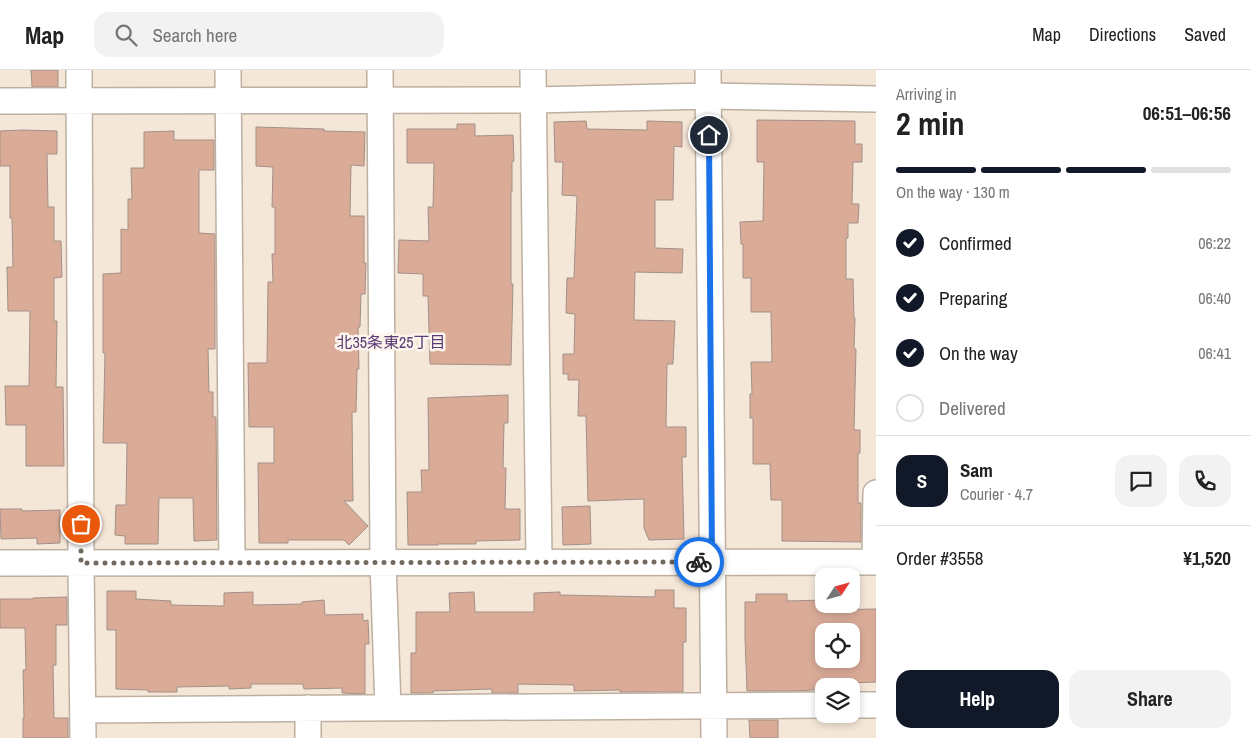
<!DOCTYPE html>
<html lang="en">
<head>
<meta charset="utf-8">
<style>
  body { margin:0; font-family:"Archivo Narrow","Noto Sans JP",sans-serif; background:#f2f2f2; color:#222; height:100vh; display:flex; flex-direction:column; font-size:19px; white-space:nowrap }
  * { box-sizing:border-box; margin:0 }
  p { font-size:16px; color:#767676 }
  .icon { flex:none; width:28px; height:28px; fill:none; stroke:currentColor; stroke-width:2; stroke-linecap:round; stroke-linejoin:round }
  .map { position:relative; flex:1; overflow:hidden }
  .drawer { display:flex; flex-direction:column; background:#fff; width:375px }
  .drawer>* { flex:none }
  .needle { width:32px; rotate:54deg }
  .tools { position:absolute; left:815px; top:498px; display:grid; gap:10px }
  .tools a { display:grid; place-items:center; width:45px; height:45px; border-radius:10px; background:#fff; box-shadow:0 2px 8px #0003; font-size:25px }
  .pin { position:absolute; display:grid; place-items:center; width:42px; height:42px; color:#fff; margin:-21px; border:2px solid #fff; border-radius:50%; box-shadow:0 1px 5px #0007 }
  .courier { position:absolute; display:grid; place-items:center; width:50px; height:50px; margin:-25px; border:4px solid #1a73e8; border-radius:50%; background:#fff; color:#222; box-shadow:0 1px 6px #0007 }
  .overview em { font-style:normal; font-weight:800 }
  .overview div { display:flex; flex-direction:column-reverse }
  .overview { display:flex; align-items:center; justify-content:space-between; height:85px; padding:0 20px }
  h1 { font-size:32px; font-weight:800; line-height:38px }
  .bar { display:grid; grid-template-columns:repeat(4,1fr); gap:8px 5px; align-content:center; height:60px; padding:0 20px }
  .bar i { height:6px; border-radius:4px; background:#e0e0e0 }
  .bar .selected { background:#111827 }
  .bar p { grid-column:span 4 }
  .line { display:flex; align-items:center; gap:12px; padding:0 20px; border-top:1px solid #e0e0e0 }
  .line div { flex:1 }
  .round { display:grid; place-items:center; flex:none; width:52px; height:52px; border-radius:15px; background:#f2f2f2 }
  ol { padding:0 20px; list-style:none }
  li { display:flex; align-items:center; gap:15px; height:55px }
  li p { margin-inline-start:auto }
  li .icon { padding:5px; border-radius:50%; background:#111827; color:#fff; stroke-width:4 }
  li:last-child { color:#767676 }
  li i { width:28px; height:28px; border:2px solid #e0e0e0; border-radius:50% }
  .button { display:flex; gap:10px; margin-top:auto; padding:10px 20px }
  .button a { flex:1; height:58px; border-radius:15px; background:#111827; color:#fff; font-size:20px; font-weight:800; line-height:58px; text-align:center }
  .button a+a { background:#f2f2f2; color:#222 }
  header { display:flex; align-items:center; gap:30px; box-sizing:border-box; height:70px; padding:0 25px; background:#fff; border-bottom:1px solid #e0e0e0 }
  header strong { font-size:24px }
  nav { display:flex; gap:28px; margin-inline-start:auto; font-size:18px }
  .search { width:350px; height:45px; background:#f2f2f2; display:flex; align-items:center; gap:12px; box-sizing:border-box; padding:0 18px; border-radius:15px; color:#767676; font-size:19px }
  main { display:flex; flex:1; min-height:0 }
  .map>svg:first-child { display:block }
  .building { fill:#daac98; stroke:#a29088; fill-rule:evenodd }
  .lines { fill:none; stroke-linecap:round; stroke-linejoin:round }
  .street-casing { stroke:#bdb0a1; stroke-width:28 }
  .street { stroke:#fff; stroke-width:25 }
  .done { stroke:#726a60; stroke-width:5; stroke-dasharray:0 9 }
  .route { stroke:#1a73e8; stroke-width:6 }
  .labels { text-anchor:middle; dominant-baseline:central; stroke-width:5; stroke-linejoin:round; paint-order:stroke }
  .neighbourhood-label { font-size:16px; fill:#5a3d78; stroke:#fef5ec }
</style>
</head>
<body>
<header>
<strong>Map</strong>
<div class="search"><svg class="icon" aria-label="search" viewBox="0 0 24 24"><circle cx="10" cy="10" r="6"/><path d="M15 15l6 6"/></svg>Search here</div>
<nav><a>Map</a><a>Directions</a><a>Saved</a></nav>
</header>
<main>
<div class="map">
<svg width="876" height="668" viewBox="0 0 876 668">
  <rect width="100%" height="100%" fill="#f5e7d8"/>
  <!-- building -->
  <path class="building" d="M 31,0 L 58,0 L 58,17 L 32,17 Z
    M 757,50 L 855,51 L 855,74 L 862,74 L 862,92 L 853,92 L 852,134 L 859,134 L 858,153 L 848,153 L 848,168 L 846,168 L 846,209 L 853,209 L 854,248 L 855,248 L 854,279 L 856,279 L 854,360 L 860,360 L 860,383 L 858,383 L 858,433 L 861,433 L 861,472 L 782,471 L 782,430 L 771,430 L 770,394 L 753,394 L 753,348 L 750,348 L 750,324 L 752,324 L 751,292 L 772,292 L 771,242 L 751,242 L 751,208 L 743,208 L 743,174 L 741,174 L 740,152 L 763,151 L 764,92 L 757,92 Z
    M 586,51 L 587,59 L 647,60 L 647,51 L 682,52 L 682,77 L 674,76 L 673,130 L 655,130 L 655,178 L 683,179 L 682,203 L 635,202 L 634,250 L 675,251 L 673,294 L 667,294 L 666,357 L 686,357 L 686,387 L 682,387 L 684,469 L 649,470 L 644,458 L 644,429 L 588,431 L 586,346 L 578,346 L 579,310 L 568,310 L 568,304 L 563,304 L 563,284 L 574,284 L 575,244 L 566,243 L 567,208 L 574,208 L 577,126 L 562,125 L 563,92 L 555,92 L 554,52 Z
    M 457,54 L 475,54 L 475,66 L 513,65 L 514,91 L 512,92 L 512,122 L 511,122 L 511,214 L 513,214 L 511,295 L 430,294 L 428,226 L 423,226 L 423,204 L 398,203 L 399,170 L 429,171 L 428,137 L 433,137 L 434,93 L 407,93 L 407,59 L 457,59 Z
    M 256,57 L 324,59 L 324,61 L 365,62 L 364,96 L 351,95 L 350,146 L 364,146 L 364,193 L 366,193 L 365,224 L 361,224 L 360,257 L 358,257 L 359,299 L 357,299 L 356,342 L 352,342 L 353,431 L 344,431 L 368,456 L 349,475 L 344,470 L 288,470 L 288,473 L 259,473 L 258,393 L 274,393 L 274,357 L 249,357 L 248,293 L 267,293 L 268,212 L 273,212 L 272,184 L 275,184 L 275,137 L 272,137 L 273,97 L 256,96 Z
    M 22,60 L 57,61 L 57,84 L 47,84 L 48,137 L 54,137 L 54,171 L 61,171 L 62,207 L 54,208 L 54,251 L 57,251 L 56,317 L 63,317 L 64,396 L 26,396 L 26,355 L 6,355 L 5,316 L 29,316 L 30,241 L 8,241 L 7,197 L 13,197 L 12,148 L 10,148 L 10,96 L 0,96 L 0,61 Z
    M 174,61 L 174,70 L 214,70 L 214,100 L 199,100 L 199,163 L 215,164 L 215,279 L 208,279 L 209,322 L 213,322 L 213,347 L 216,347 L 217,470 L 194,471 L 193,428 L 159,428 L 158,474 L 125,474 L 125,466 L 115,465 L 116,435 L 126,435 L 127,373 L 103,373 L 105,283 L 103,283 L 103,204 L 121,203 L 121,159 L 128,160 L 128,129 L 132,129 L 131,98 L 144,98 L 144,62 Z
    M 508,325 L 508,353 L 504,353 L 503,398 L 506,398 L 505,439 L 520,439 L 520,470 L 476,471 L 476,474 L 438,474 L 438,475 L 408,475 L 407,422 L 422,422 L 421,400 L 429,400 L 428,328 Z
    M 590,436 L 591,474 L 563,475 L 562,437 Z
    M 0,439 L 22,439 L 22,441 L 60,440 L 60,473 L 37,474 L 37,468 L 1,469 Z
    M 655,520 L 674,520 L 674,538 L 686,538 L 686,572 L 683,572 L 683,622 L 620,622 L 620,620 L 574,621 L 574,615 L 518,614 L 518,623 L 492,623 L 492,619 L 433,621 L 433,623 L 411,623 L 411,583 L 416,583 L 416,542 L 450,542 L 449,523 L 474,522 L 475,542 L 534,542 L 534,523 L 560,522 L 560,525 L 655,527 Z
    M 107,521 L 136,521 L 136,529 L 171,531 L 171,535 L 224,536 L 224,523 L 253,522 L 253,535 L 302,534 L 302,532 L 324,530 L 325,545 L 363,544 L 363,551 L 368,550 L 369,574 L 365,574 L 365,624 L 342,623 L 342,618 L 304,619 L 303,614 L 251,614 L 251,618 L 229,619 L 229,616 L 177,617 L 177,622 L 148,622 L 148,620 L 116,619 L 116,560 L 107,560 Z
    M 756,524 L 787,524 L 787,531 L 824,530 L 824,534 L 826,534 L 827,540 L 876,539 L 876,612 L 828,614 L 828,616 L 824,616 L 824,619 L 798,621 L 747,621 L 745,568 L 745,532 L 756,532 ZM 824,561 L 851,561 L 851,589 L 824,589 Z
    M 67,527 L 67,555 L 56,555 L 56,595 L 53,595 L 54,648 L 68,648 L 68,668 L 23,668 L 23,648 L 24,648 L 23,600 L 26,600 L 25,558 L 0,558 L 0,529 L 33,529 L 33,528 Z
    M 749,650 L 778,650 L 778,668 L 750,668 Z"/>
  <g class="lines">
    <defs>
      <path id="street" d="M 79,0 L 81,493 L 83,668
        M 228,0 L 232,493
        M 380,0 L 383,492 L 388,638
        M 533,0 L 539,492
        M 708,0 L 714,668
        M 0,31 L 533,30 L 709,26 L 876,29
        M 875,492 L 876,423
        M 0,493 L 876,492
        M 851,635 L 876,635
        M 308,638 L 308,668
        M 83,640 L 824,635"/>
    </defs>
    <!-- street casing -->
    <use href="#street" class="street-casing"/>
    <!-- street -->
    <use href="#street" class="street"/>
  </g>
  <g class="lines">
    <!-- done -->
    <path class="done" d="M 81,454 L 81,493 L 699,492"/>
    <!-- route -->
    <path class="route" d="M 699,492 L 712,492 L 709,65"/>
  </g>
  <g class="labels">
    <!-- neighbourhood labels -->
    <g class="neighbourhood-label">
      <text x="391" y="272">北35条東25丁目</text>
    </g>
  </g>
</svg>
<div class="tools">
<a><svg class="needle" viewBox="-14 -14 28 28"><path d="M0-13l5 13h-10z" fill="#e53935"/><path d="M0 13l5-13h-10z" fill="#767676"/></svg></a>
<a><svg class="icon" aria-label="locate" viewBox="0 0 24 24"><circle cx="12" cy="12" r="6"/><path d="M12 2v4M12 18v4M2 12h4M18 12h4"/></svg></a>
<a><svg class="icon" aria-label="layers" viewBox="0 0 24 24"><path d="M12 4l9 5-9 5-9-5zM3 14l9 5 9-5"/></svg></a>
</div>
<div class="pin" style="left:81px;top:454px;background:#ea580c"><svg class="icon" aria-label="bag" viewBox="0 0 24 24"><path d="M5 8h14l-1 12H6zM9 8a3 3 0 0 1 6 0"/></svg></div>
<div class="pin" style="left:709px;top:65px;background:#1f2937"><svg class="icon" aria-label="home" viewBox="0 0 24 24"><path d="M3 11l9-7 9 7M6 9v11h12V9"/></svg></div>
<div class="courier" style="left:699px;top:492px"><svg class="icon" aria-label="bike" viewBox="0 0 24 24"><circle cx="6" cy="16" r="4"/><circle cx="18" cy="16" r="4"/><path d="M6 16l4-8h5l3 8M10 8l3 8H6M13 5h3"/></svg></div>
</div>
<section class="drawer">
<div class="overview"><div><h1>2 min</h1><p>Arriving in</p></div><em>06:51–06:56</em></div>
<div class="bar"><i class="selected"></i><i class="selected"></i><i class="selected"></i><i></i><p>On the way · 130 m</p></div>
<ol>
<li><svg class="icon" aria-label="check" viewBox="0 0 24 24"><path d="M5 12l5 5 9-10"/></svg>Confirmed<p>06:22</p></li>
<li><svg class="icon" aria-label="check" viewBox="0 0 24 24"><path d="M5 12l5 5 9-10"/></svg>Preparing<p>06:40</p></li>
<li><svg class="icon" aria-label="check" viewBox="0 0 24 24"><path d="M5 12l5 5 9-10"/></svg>On the way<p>06:41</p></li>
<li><i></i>Delivered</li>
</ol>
<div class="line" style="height:90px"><b class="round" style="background:#111827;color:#fff">S</b><div><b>Sam</b><p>Courier · 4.7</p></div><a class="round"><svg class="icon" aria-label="chat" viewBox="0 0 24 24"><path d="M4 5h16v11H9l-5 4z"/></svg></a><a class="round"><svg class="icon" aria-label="phone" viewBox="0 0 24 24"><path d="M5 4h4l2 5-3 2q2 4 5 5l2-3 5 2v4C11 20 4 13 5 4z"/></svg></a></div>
<div class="line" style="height:65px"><div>Order #3558</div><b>¥1,520</b></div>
<div class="button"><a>Help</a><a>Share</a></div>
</section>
</main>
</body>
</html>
